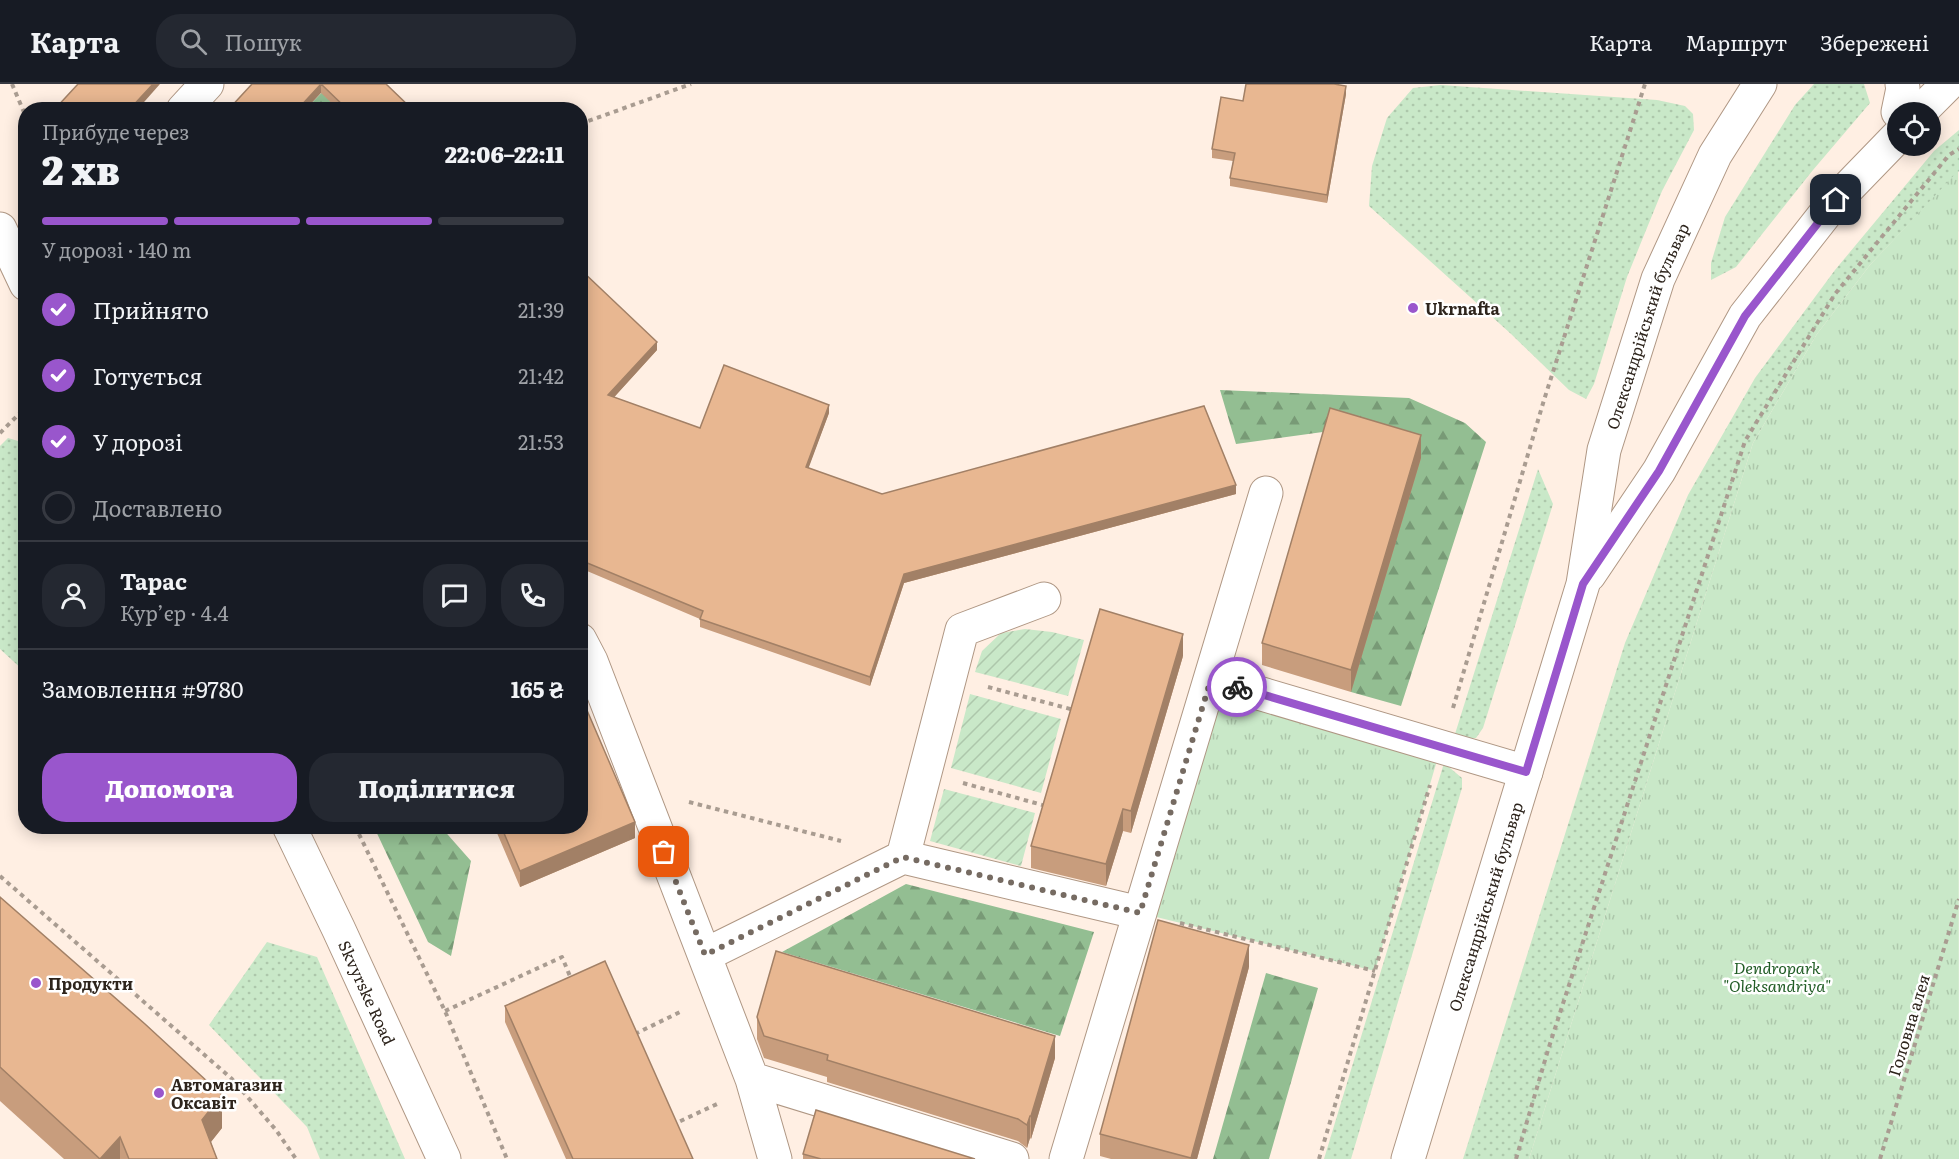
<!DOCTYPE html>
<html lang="uk">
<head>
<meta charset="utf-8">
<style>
  body { margin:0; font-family:Literata,serif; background:#242831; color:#f1f3f6; height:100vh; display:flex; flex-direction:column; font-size:22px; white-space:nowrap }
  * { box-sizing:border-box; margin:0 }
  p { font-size:20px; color:#9ea1a6 }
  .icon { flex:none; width:33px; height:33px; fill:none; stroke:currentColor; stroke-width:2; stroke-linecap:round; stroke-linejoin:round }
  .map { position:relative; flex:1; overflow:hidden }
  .sheet { position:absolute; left:18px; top:18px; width:570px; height:732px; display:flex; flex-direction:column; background:#171b24; border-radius:24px; box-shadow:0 3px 15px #0003 }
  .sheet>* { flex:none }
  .fabs { position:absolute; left:1887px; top:18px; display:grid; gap:12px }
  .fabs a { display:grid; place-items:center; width:54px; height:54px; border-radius:50%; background:#171b24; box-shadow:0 3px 15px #0003; font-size:30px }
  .pin { position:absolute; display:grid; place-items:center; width:51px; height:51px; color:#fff; margin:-26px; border-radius:12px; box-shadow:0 3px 9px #0006 }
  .courier { position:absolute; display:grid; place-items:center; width:60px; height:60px; margin:-30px; border:4px solid #9956cc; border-radius:50%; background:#fff; color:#222; box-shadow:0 2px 8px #0007 }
  .overview em { font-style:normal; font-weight:800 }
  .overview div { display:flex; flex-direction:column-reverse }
  .overview { display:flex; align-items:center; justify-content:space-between; height:102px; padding:0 24px }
  h1 { font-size:39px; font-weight:800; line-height:45px }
  .bar { display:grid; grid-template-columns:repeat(4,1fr); gap:9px 6px; align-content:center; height:72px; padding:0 24px }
  .bar i { height:8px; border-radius:4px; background:#363941 }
  .bar .current { background:#9956cc }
  .bar p { grid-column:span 4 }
  .line { display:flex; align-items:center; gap:15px; padding:0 24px; border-top:2px solid #363941 }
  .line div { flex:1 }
  .round { display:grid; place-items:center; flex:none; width:63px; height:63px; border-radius:24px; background:#242831 }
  ol { padding:0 24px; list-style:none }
  li { display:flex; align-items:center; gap:18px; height:66px }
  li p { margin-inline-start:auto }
  li .icon { padding:6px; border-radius:50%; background:#9956cc; color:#fff; stroke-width:4 }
  li:last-child { color:#9ea1a6 }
  li i { width:33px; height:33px; border:3px solid #363941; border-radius:50% }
  .action { display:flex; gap:12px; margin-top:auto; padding:12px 24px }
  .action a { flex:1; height:69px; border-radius:24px; background:#9956cc; color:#fff; font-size:24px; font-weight:800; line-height:69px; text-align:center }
  .action a+a { background:#242831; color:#f1f3f6 }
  header { display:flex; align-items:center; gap:36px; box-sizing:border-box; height:84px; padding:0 30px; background:#171b24; border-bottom:2px solid #363941 }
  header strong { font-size:28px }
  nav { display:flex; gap:33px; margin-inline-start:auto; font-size:21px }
  .search { width:420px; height:54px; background:#242831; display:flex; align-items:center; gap:15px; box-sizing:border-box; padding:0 21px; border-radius:24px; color:#9ea1a6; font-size:22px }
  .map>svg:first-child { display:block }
  .grass { fill:url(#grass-dots) }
  .forest { fill:url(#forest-firs) }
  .park { fill:url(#park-tufts) }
  .garden { fill:url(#garden-furrows) }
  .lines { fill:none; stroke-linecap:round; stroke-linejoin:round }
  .minor-casing { stroke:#af9784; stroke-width:35 }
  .major-casing { stroke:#af9784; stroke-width:35 }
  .path { stroke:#a99c91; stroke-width:4; stroke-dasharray:4.5 4.5; stroke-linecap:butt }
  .minor { stroke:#fff; stroke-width:33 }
  .major { stroke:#fff; stroke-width:33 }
  .wall { fill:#c89d7d }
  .shaded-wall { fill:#a28066 }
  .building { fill:#e8b791; stroke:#a28066; stroke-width:1.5 }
  .done { stroke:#766b62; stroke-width:6; stroke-dasharray:0 10.8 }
  .route { stroke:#9956cc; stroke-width:8 }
  .poi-dot { fill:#9956cc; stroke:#fff; stroke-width:2 }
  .labels { text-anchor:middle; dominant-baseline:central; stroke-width:5; stroke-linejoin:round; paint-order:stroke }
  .poi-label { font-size:16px; font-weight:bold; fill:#2d241c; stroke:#fff; text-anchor:start }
  .street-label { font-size:16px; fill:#2d241c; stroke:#fff }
  .park-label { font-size:16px; font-style:italic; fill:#225d26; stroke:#fff }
</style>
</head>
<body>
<header>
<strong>Карта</strong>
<div class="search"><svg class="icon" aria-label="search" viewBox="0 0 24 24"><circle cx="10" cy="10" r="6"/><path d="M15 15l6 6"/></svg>Пошук</div>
<nav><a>Карта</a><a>Маршрут</a><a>Збережені</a></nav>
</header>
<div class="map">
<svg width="1959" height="1075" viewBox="0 0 1959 1075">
  <defs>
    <pattern id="grass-dots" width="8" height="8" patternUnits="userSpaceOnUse" patternTransform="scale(1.5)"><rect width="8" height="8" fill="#c9e8c8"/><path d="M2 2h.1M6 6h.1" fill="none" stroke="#adc7ab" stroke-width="1.8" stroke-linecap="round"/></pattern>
    <pattern id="forest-firs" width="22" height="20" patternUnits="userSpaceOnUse" patternTransform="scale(1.5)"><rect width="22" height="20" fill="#93be92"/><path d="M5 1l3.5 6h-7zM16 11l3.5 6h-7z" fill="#789a76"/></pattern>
    <pattern id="park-tufts" width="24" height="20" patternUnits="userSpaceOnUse" patternTransform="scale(1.5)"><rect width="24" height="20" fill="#c9e8c8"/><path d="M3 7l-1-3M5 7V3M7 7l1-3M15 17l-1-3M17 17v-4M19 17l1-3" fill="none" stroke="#adc7ab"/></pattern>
    <pattern id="garden-furrows" width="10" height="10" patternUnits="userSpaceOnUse" patternTransform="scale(1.5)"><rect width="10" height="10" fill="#c9e8c8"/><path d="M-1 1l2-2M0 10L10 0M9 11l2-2" fill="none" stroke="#adc7ab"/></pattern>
  </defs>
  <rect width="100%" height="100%" fill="#ffefe3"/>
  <!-- grass -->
  <path class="grass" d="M 1814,0 L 1864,0 L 1870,19 L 1813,86 L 1736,183 L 1711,196 L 1711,179 L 1725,133 L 1795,21 Z
    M 1441,1 L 1657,16 L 1685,22 L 1693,30 L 1694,46 L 1662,107 L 1627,193 L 1594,300 L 1586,315 L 1569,306 L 1510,249 L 1369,122 L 1372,82 L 1387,34 L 1413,4 Z
    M 1959,46 L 1959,87 L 1870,181 L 1817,250 L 1753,359 L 1529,1075 L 1463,1075 L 1625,559 L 1688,411 L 1755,294 L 1835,186 L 1934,67 Z
    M 8,354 L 25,359 L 25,588 L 0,565 L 0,362 Z
    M 1538,385 L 1553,420 L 1483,644 L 1476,654 L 1460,655 L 1455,650 Z
    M 1444,679 L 1462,694 L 1462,704 L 1351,1075 L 1324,1075 Z
    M 267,858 L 317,873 L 405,1075 L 320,1075 L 307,1043 L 209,941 Z"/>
  <!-- forest -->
  <path class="forest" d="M 330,0 L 359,25 L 305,26 Z
    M 1220,306 L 1409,314 L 1465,339 L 1486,358 L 1401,622 L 1351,608 L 1330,347 L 1236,360 Z
    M 374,743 L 441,743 L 471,777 L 451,872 L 428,858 Z
    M 906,800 L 1094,848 L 1060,952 L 782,868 Z
    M 1266,889 L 1318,904 L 1269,1075 L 1213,1075 Z"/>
  <!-- park -->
  <path class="park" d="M 1958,87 L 1959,1075 L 1529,1075 L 1753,359 L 1817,250 L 1870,181 Z
    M 1211,595 L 1441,663 L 1375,887 L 1140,829 Z"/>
  <!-- garden -->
  <path class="garden" d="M 1025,545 L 1052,548 L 1084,556 L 1068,612 L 975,588 L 982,567 L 1001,549 Z
    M 970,610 L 1061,635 L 1041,709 L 951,684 Z
    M 944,705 L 1035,729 L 1021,782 L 930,757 Z"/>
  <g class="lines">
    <defs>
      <path id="minor" d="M 183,26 L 207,0
        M 580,556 L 591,577 L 752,995 L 775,1075
        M 1211,595 L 1526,688
        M 903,773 L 1140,829
        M 705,871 L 903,773 L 962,546 L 1044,515
        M 752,995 L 1012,1075
        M 1066,1075 L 1266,409"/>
      <g id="major">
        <path d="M 1898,28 L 1903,4 L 1902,0"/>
        <path d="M 1920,28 L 1948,0"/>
        <path d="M 0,145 L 26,200"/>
        <path d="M 1589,491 L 1659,387 L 1745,232 L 1836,116 L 1898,52"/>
        <path id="s1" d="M 289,742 L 339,846 L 444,1075"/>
        <path id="s2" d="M 1408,1075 L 1583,500 L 1604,366 L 1658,195 L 1715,71 L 1760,0"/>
      </g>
    </defs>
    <!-- minor casing -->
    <use href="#minor" class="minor-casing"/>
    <!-- major casing -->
    <use href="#major" class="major-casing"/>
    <!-- path -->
    <path class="path" d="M 12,0 L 26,33
      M 580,40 L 691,0
      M 0,349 L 26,323
      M 988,603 L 1074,626
      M 1453,624 L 1544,316 L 1645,0
      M 963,699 L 1046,722
      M 689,718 L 841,757
      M 355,742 L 445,927 L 507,1075
      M 0,792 L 232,995 L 276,1046 L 296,1075
      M 1180,839 L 1375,887
      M 445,927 L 562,873 L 572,897
      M 635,950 L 682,927
      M 672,1041 L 717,1020
      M 1319,1075 L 1430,701
      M 1516,1075 L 1548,966 L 1745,357 L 1835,210 L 1949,71 L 1959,65
      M 1880,1075 L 1959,815"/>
    <!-- minor -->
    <use href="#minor" class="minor"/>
    <!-- major -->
    <use href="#major" class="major"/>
  </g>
  <!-- wall -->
  <path class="wall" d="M 252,0 L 386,0 L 413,26 L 339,26 L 321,9 Z
    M 1346,10 L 1327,119 L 1230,102 L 1230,94 L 1233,77 L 1212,74 L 1212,65 L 1243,17 Z
    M 580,185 L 657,266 L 614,313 L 700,344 L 829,329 L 808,384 L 882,410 L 1236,410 L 904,499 L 870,602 L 700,543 L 700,535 L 580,484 Z
    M 1421,374 L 1351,608 L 1262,581 L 1262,559 Z
    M 1183,572 L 1131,749 L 1123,747 L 1106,802 L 1031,784 L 1031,762 Z
    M 494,742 L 580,742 L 635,754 L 520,803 Z
    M 0,813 L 222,1044 L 211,1058 L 217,1075 L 64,1075 L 0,1017 Z
    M 1249,883 L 1197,1075 L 1111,1075 L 1100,1072 L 1100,1050 Z
    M 505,922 L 693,1075 L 566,1075 L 505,938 Z
    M 757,933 L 1055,974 L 1031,1055 L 1030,1054 L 1027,1064 L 1018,1057 L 827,998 L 827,993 L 764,974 L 757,955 Z
    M 803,1070 L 975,1075 L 803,1075 Z"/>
  <!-- shaded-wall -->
  <path class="shaded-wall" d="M 153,0 L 160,0 L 137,26 L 129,26 Z
    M 321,0 L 321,9 L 305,26 L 297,26 Z
    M 1346,2 L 1346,10 L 1327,119 L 1327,111 Z
    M 657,258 L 657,266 L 608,320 L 608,311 Z
    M 829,321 L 829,329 L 806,391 L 806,383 Z
    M 1421,351 L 1421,374 L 1351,608 L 1351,586 Z
    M 1236,401 L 1236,410 L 904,499 L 870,602 L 870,593 L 904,490 Z
    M 1183,550 L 1183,572 L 1131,749 L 1131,727 Z
    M 1123,725 L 1123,747 L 1106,802 L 1106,780 Z
    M 635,738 L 635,754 L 520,803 L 520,787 Z
    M 1249,861 L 1249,883 L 1197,1075 L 1191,1075 Z
    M 1055,952 L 1055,974 L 1031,1055 L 1031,1032 Z
    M 222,1011 L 222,1044 L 202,1069 L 202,1036 Z
    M 1030,1032 L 1030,1054 L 1027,1064 L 1027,1041 Z
    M 120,1053 L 120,1075 L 100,1075 Z"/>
  <!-- building -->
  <path class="building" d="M 78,0 L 153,0 L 129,26 L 54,26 Z
    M 252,0 L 386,0 L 413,26 L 348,26 L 321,0 L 297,26 L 228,26 Z
    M 1246,0 L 1334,0 L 1346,2 L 1327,111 L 1230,94 L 1235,69 L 1212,65 L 1221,13 L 1243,17 Z
    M 580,185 L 657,258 L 608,311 L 700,344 L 724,281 L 829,321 L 806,383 L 882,410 L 1204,322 L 1236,401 L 904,490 L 870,593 L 700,535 L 703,527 L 580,476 Z
    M 1330,324 L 1421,351 L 1351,586 L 1262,559 Z
    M 1100,525 L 1183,550 L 1131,727 L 1123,725 L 1106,780 L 1031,762 Z
    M 580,610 L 635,738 L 520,787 L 501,742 L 580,742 Z
    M 0,813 L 145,940 L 222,1011 L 202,1036 L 217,1075 L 129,1075 L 120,1053 L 100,1075 L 0,983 Z
    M 1158,836 L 1249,861 L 1191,1074 L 1100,1050 Z
    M 776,867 L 1055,952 L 1031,1032 L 1030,1032 L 1027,1041 L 1018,1035 L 827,976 L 828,971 L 764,952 L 757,933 Z
    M 605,877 L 693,1075 L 573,1075 L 505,922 Z
    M 816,1026 L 975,1075 L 821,1075 L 803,1070 Z"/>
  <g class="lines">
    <!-- done -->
    <path class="done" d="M 664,768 L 705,871 L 903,773 L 1140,829 L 1211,595 L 1237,603"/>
    <!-- route -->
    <path class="route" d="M 1237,603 L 1526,688 L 1583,500 L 1659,387 L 1745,232 L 1836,116"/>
  </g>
  <!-- markers -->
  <g class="poi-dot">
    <circle cx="1413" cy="224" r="6"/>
    <circle cx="36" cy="899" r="6"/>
    <circle cx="159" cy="1009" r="6"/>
  </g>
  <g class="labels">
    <!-- poi labels -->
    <g class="poi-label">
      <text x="1425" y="224">Ukrnafta</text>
      <text x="48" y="899">Продукти</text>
      <text x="171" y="1000">Автомагазин<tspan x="171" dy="18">Оксавіт</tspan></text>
    </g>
    <!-- street labels -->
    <g class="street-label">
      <text stroke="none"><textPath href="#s2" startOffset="868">Олександрійський бульвар</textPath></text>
      <text stroke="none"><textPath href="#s2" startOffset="264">Олександрійський бульвар</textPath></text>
      <text stroke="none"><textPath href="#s1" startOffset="184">Skvyrske Road</textPath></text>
      <text transform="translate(1908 941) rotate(-73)">Головна алея</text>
    </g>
    <!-- park labels -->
    <g class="park-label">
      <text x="1777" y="883">Dendropark<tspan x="1777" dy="18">"Oleksandriya"</tspan></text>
    </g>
  </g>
</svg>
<div class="fabs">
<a><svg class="icon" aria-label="locate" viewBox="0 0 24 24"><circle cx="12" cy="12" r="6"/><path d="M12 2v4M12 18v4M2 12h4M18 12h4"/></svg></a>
</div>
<div class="pin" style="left:664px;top:768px;background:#ea580c"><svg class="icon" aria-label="bag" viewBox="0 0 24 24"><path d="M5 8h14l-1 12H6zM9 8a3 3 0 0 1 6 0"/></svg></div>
<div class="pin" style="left:1836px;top:116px;background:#1f2937"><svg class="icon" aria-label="home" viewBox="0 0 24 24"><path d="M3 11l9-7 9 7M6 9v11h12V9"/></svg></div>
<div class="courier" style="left:1237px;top:603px"><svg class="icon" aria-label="bike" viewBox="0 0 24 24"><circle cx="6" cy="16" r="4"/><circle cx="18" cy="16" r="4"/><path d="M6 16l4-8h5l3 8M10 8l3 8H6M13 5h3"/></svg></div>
<section class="sheet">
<div class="overview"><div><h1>2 хв</h1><p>Прибуде через</p></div><em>22:06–22:11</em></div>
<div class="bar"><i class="current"></i><i class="current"></i><i class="current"></i><i></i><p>У дорозі · 140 m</p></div>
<ol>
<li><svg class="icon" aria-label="check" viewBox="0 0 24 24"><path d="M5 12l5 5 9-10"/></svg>Прийнято<p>21:39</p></li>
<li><svg class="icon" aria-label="check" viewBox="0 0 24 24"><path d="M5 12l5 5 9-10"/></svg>Готується<p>21:42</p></li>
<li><svg class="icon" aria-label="check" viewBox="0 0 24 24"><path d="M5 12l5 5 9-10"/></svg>У дорозі<p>21:53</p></li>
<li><i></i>Доставлено</li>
</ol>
<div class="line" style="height:108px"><a class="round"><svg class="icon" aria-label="person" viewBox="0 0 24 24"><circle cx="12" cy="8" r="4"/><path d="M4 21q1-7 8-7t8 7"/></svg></a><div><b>Тарас</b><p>Кур’єр · 4.4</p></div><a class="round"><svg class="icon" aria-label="chat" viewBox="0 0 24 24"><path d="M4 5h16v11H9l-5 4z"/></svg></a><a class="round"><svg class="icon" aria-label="phone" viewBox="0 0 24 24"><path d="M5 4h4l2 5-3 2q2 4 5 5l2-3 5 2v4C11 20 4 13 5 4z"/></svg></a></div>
<div class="line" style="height:78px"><div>Замовлення #9780</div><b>165 ₴</b></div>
<div class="action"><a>Допомога</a><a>Поділитися</a></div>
</section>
</div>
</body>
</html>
